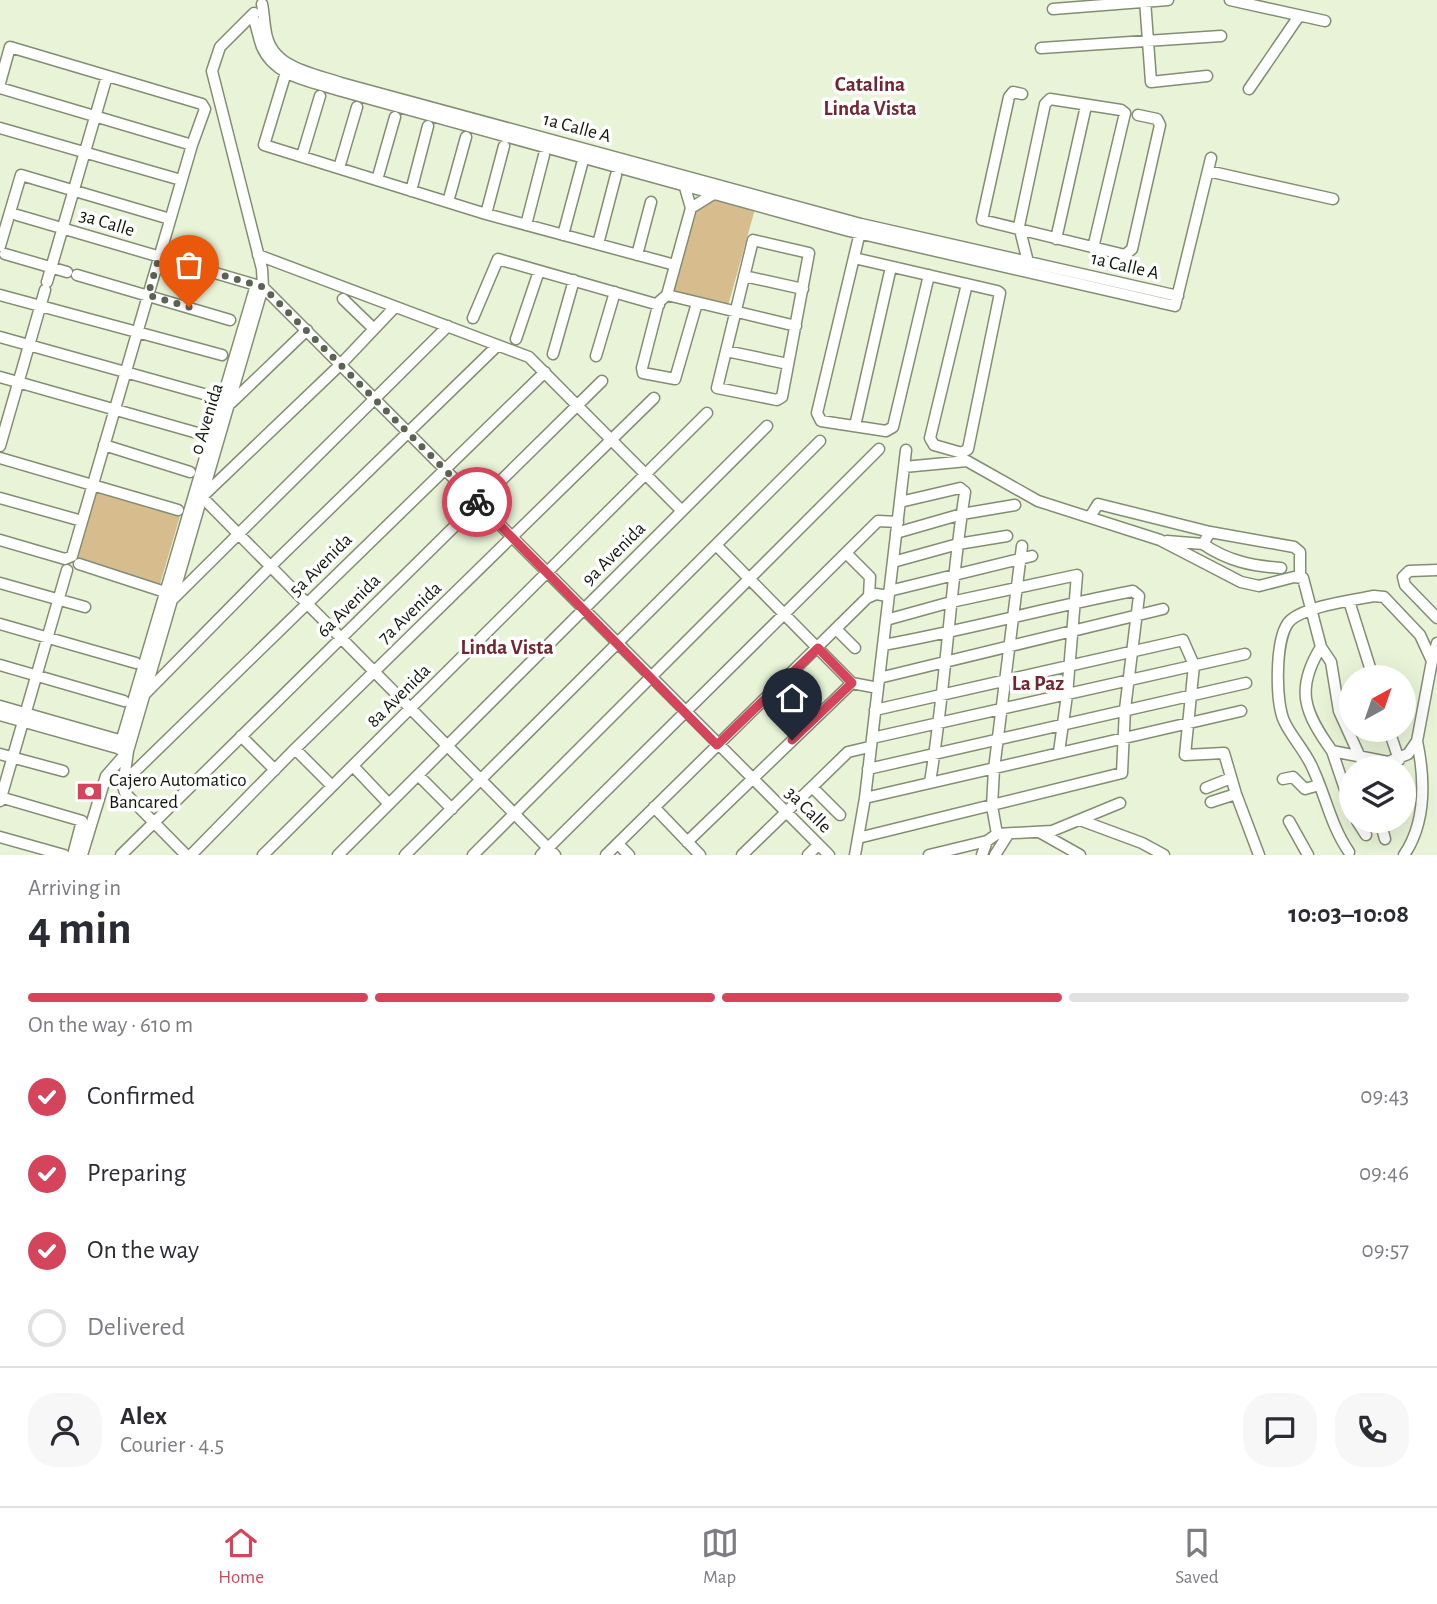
<!DOCTYPE html>
<html lang="en">
<head>
<meta charset="utf-8">
<style>
  body { margin:0; font-family:"Alegreya Sans",sans-serif; background:#f7f7f7; color:#2b2b33; height:100vh; display:flex; flex-direction:column; font-size:26px; white-space:nowrap }
  * { box-sizing:border-box; margin:0 }
  p { font-size:23px; color:#7c7c81 }
  .icon { flex:none; width:38px; height:38px; fill:none; stroke:currentColor; stroke-width:2; stroke-linecap:round; stroke-linejoin:round }
  .map { position:relative; height:855px; overflow:hidden }
  .details { display:flex; flex-direction:column; background:#fff; flex:1 }
  .details>* { flex:none }
  .needle { width:46px; rotate:40deg }
  .controls { position:absolute; left:1339px; top:665px; display:grid; gap:14px }
  .controls a { display:grid; place-items:center; width:77px; height:77px; border-radius:50%; background:#fff; box-shadow:0 7px 28px #0002; font-size:35px }
  .pin { position:absolute; display:grid; place-items:center; width:60px; height:60px; color:#fff; margin:-72px -30px; border-radius:50% 50% 50% 0; rotate:-45deg; box-shadow:0 0 7px #0007 }
  .pin .icon { rotate:45deg }
  .courier { position:absolute; display:grid; place-items:center; width:70px; height:70px; margin:-35px; border:5px solid #d4445a; border-radius:50%; background:#fff; color:#222; box-shadow:0 2px 9px #0007 }
  .head em { font-style:normal; font-weight:700 }
  .head div { display:flex; flex-direction:column-reverse }
  .head { display:flex; align-items:center; justify-content:space-between; height:119px; padding:0 28px }
  h1 { font-size:46px; font-weight:700; line-height:52px }
  .bar { display:grid; grid-template-columns:repeat(4,1fr); gap:10px 7px; align-content:center; height:84px; padding:0 28px }
  .bar i { height:9px; border-radius:5px; background:#e1e1e2 }
  .bar .selected { background:#d4445a }
  .bar p { grid-column:span 4 }
  .line { display:flex; align-items:center; gap:18px; padding:0 28px; border-top:2px solid #e1e1e2 }
  .line div { flex:1 }
  .round { display:grid; place-items:center; flex:none; width:74px; height:74px; border-radius:28px; background:#f7f7f7 }
  ol { padding:0 28px; list-style:none }
  li { display:flex; align-items:center; gap:21px; height:77px }
  li p { margin-inline-start:auto }
  li .icon { padding:7px; border-radius:50%; background:#d4445a; color:#fff; stroke-width:4 }
  li:last-child { color:#7c7c81 }
  li i { width:38px; height:38px; border:4px solid #e1e1e2; border-radius:50% }
  .tab-bar { display:flex; justify-content:space-around; align-items:center; height:98px; border-top:2px solid #e1e1e2; background:#fff; font-size:19px; color:#7c7c81 }
  .tab-bar a { display:grid; justify-items:center; gap:4px }
  .tab-bar .selected { color:#d4445a }
  .map>svg:first-child { display:block }
  .green { fill:#d7bc8d }
  .lines { fill:none; stroke-linecap:round; stroke-linejoin:round }
  .minor-casing { stroke:#838d74; stroke-width:13 }
  .minor { stroke:#fff; stroke-width:10 }
  .done { stroke:#5d6353; stroke-width:7; stroke-dasharray:0 12.6 }
  .route { stroke:#d4445a; stroke-width:9 }
  .labels { text-anchor:middle; dominant-baseline:central; stroke-width:7; stroke-linejoin:round; paint-order:stroke }
  .street-label { font-size:19px; fill:#12160c; stroke:#fff }
  .poi-label { font-size:19px; fill:#12160c; stroke:#fff; text-anchor:start }
  .neighbourhood-label { font-size:21px; font-weight:bold; fill:#6f2831; stroke:#fff }
</style>
</head>
<body>
<div class="map">
<svg width="1437" height="855" viewBox="0 0 1437 855">
  <rect width="100%" height="100%" fill="#e8f3d7"/>
  <!-- green -->
  <path class="green" d="M 709,199 L 755,209 L 728,306 L 672,294 L 699,204 Z
    M 97,491 L 180,516 L 160,584 L 77,560 Z"/>
  <g class="lines">
    <defs>
      <path id="minor" d="M 1145,0 L 1151,82 L 1207,76
        M 1230,0 L 1325,21
        M 262,4 C 264,14 264,23 266,33 C 272,68 312,73 341,83 L 861,224 L 1178,296
        M 1053,9 L 1168,0
        M 252,15 C 257,25 258,37 262,47 C 275,77 311,81 338,90 L 849,231 L 1175,306 L 1211,158
        M 1041,48 L 1221,36
        M 287,69 L 264,145 L 486,214 L 675,265
        M 0,83 L 10,47 L 202,104 L 205,109 L 192,145 L 72,556 L 65,559 L 0,540
        M 0,88 L 192,145
        M 1249,89 L 1299,16
        M 1022,94 L 1013,92 L 1009,97 L 982,220 L 1125,255 L 1132,249 L 1160,125 L 1157,119 L 1138,115
        M 0,128 L 181,180
        M 302,156 L 320,96
        M 339,168 L 357,107
        M 1208,171 L 1333,199
        M 377,180 L 395,117
        M 684,184 L 691,208 L 667,295 L 659,302 L 642,368 L 643,373 L 675,379 L 697,303
        M 411,191 L 428,126
        M 448,202 L 466,137
        M 691,208 L 715,193
        M 486,214 L 504,146
        M 17,215 L 263,287 L 829,855
        M 526,225 L 544,155
        M 861,228 L 817,413 L 821,421 L 886,431 L 893,427 L 929,275
        M 563,235 L 582,164
        M 1056,239 L 1086,106
        M 753,240 L 809,253 L 782,397 L 777,400 L 717,388 Z
        M 598,244 L 616,175
        M 0,246 L 21,175 L 170,219
        M 5,254 L 67,272
        M 258,255 L 529,357 L 682,511
        M 637,255 L 651,202
        M 854,258 L 997,291 L 1000,293 L 968,449 L 962,453 L 934,445 L 930,438 L 967,284
        M 1026,267 L 1028,262 L 1019,226 L 1045,104 L 1050,99 L 1121,110 L 1125,113 L 1093,248
        M 77,275 L 230,320
        M 744,276 L 803,289
        M 47,282 L 107,76
        M 0,295 L 222,355
        M 667,295 L 796,326
        M 343,299 L 374,329
        M 395,307 L 341,364 L 202,497 L 555,855
        M 473,318 L 498,259 L 659,305
        M 0,337 L 211,396
        M 516,339 L 539,271
        M 726,351 L 788,364
        M 553,354 L 574,280
        M 596,356 L 615,292
        M 0,377 L 201,434
        M 231,403 L 307,330
        M 855,426 L 891,267
        M 104,445 L 190,472
        M 0,446 L 45,290
        M 0,458 L 178,510
        M 904,467 L 967,461 L 1038,501 L 1160,540 L 1241,582 L 1259,586 L 1294,577 L 1303,578 L 1321,647 L 1331,662 L 1339,711 L 1365,768
        M 0,498 L 82,521
        M 900,502 L 960,488 L 965,492 C 950,588 946,686 930,782
        M 1090,517 L 1098,504 L 1210,532
        M 896,533 L 962,514 L 1015,505
        M 1167,541 L 1203,544 L 1210,532 L 1294,547 L 1300,552 L 1300,576
        M 1203,544 C 1228,561 1252,566 1281,568
        M 717,546 L 852,683 L 878,688
        M 846,553 L 870,577 L 869,596
        M 893,562 L 958,544 L 1007,536
        M 79,564 L 165,592
        M 1437,570 L 1409,571 L 1403,577 L 1405,585 L 1437,618
        M 0,583 L 85,607
        M 889,591 L 1032,556
        M 172,600 L 448,326
        M 1349,601 L 1373,677
        M 886,620 L 951,602 L 1077,575 L 1067,695 L 1059,752
        M 0,624 L 136,663
        M 836,629 L 855,648
        M 1321,647 C 1295,689 1304,712 1332,751 L 1388,762 L 1408,754 L 1417,741 L 1432,661 L 1420,635 L 1384,597 L 1374,596 C 1353,600 1300,607 1288,623 C 1275,641 1275,704 1285,723 C 1293,739 1306,752 1313,769 C 1326,797 1331,826 1349,852
        M 1432,661 L 1437,643
        M 0,665 L 124,701
        M 879,678 L 1163,609
        M 143,696 L 278,559 L 497,346
        M 0,706 L 126,742
        M 875,710 L 1183,640 L 1194,665 L 1185,755 L 1224,753 L 1236,794 L 1259,855
        M 0,715 L 128,751 L 123,786 L 125,793 L 186,855
        M 1389,730 L 1399,760
        M 241,736 L 275,770
        M 872,738 L 1245,654
        M 119,749 L 256,285
        M 295,749 L 332,786
        M 1332,751 L 1351,807
        M 0,754 L 63,771
        M 353,766 L 389,804
        M 868,769 L 1246,683
        M 418,775 L 452,809
        M 1283,779 L 1293,777 L 1305,789 L 1319,785
        M 123,783 L 545,372
        M 812,787 L 840,815
        M 1206,788 L 1231,778
        M 0,797 L 82,821 L 73,855
        M 865,798 L 1241,711
        M 0,801 L 67,570
        M 1211,802 L 1236,794
        M 654,807 L 700,855
        M 1080,820 L 1142,843 L 1164,855
        M 1289,821 L 1308,855
        M 1357,821 L 1366,835
        M 1380,821 L 1385,839
        M 1041,833 L 1080,855
        M 997,834 L 992,806 L 994,769 L 1022,546
        M 0,837 L 64,855
        M 858,838 L 1122,773 L 1125,709 L 1139,596 L 1133,591 C 1049,607 967,630 883,645
        M 687,842 L 852,683
        M 618,844 L 629,855
        M 82,855 L 106,776 L 128,751 L 263,287 L 262,269 L 212,71 L 220,47 L 254,13
        M 121,855 L 602,381
        M 191,855 L 295,749 L 654,398
        M 263,855 L 707,413
        M 338,855 L 767,426
        M 405,855 L 820,441
        M 473,855 L 879,449
        M 541,855 L 878,521 L 898,522
        M 606,855 L 867,598 L 876,594 L 888,596
        M 742,855 L 848,752 L 869,747
        M 808,855 L 818,845
        M 855,855 L 865,798 L 906,450
        M 929,855 L 987,841 L 997,834 L 1052,831 L 1120,803
        M 982,855 L 987,841
        M 995,855 L 1007,836
        M 1404,855 C 1427,821 1425,779 1417,741"/>
    </defs>
    <!-- minor casing -->
    <use href="#minor" class="minor-casing"/>
    <!-- minor -->
    <use href="#minor" class="minor"/>
  </g>
  <g class="lines">
    <!-- done -->
    <path class="done" d="M 189,307 L 148,295 L 159,257 L 263,287 L 477,502"/>
    <!-- route -->
    <path class="route" d="M 477,502 L 717,745 L 818,648 L 852,683 L 792,740"/>
  </g>
  <!-- icons -->
  <defs>
    <symbol id="bank-bare" viewBox="-9 -9 18 18"><path d="M-6-4H6V4H-6ZM0-2.3a2.3 2.3 0 1 0 0 4.6a2.3 2.3 0 1 0 0-4.6Z" fill="#d4445a" stroke="#fff" stroke-width="2.5" paint-order="stroke"/></symbol>
  </defs>
  <g fill-rule="evenodd">
    <use href="#bank-bare" x="72" y="774" width="35" height="35"/>
  </g>
  <g class="labels">
    <!-- street labels -->
    <g class="street-label">
      <text transform="translate(577 128) rotate(15)">1a Calle A</text>
      <text transform="translate(107 223) rotate(17)">3a Calle</text>
      <text transform="translate(1125 266) rotate(13)">1a Calle A</text>
      <text transform="translate(207 419) rotate(-73)">0 Avenida</text>
      <text transform="translate(614 554) rotate(-45)">9a Avenida</text>
      <text transform="translate(321 565) rotate(-45)">5a Avenida</text>
      <text transform="translate(349 606) rotate(-45)">6a Avenida</text>
      <text transform="translate(410 613) rotate(-44)">7a Avenida</text>
      <text transform="translate(399 696) rotate(-45)">8a Avenida</text>
      <text transform="translate(808 810) rotate(45)">3a Calle</text>
    </g>
    <!-- poi labels -->
    <g class="poi-label">
      <text x="109" y="780">Cajero Automatico<tspan x="109" dy="22">Bancared</tspan></text>
    </g>
    <!-- neighbourhood labels -->
    <g class="neighbourhood-label">
      <text x="870" y="84">Catalina<tspan x="870" dy="24">Linda Vista</tspan></text>
      <text x="507" y="647">Linda Vista</text>
      <text x="1038" y="683">La Paz</text>
    </g>
  </g>
</svg>
<div class="controls">
<a><svg class="needle" viewBox="-14 -14 28 28"><path d="M0-13l5 13h-10z" fill="#e53935"/><path d="M0 13l5-13h-10z" fill="#7c7c81"/></svg></a>
<a><svg class="icon" aria-label="layers" viewBox="0 0 24 24"><path d="M12 4l9 5-9 5-9-5zM3 14l9 5 9-5"/></svg></a>
</div>
<div class="pin" style="left:189px;top:307px;background:#ea580c"><svg class="icon" aria-label="bag" viewBox="0 0 24 24"><path d="M5 8h14l-1 12H6zM9 8a3 3 0 0 1 6 0"/></svg></div>
<div class="pin" style="left:792px;top:740px;background:#1f2937"><svg class="icon" aria-label="home" viewBox="0 0 24 24"><path d="M3 11l9-7 9 7M6 9v11h12V9"/></svg></div>
<div class="courier" style="left:477px;top:502px"><svg class="icon" aria-label="bike" viewBox="0 0 24 24"><circle cx="6" cy="16" r="4"/><circle cx="18" cy="16" r="4"/><path d="M6 16l4-8h5l3 8M10 8l3 8H6M13 5h3"/></svg></div>
</div>
<section class="details">
<div class="head"><div><h1>4 min</h1><p>Arriving in</p></div><em>10:03–10:08</em></div>
<div class="bar"><i class="selected"></i><i class="selected"></i><i class="selected"></i><i></i><p>On the way · 610 m</p></div>
<ol>
<li><svg class="icon" aria-label="check" viewBox="0 0 24 24"><path d="M5 12l5 5 9-10"/></svg>Confirmed<p>09:43</p></li>
<li><svg class="icon" aria-label="check" viewBox="0 0 24 24"><path d="M5 12l5 5 9-10"/></svg>Preparing<p>09:46</p></li>
<li><svg class="icon" aria-label="check" viewBox="0 0 24 24"><path d="M5 12l5 5 9-10"/></svg>On the way<p>09:57</p></li>
<li><i></i>Delivered</li>
</ol>
<div class="line" style="height:126px"><a class="round"><svg class="icon" aria-label="person" viewBox="0 0 24 24"><circle cx="12" cy="8" r="4"/><path d="M4 21q1-7 8-7t8 7"/></svg></a><div><b>Alex</b><p>Courier · 4.5</p></div><a class="round"><svg class="icon" aria-label="chat" viewBox="0 0 24 24"><path d="M4 5h16v11H9l-5 4z"/></svg></a><a class="round"><svg class="icon" aria-label="phone" viewBox="0 0 24 24"><path d="M5 4h4l2 5-3 2q2 4 5 5l2-3 5 2v4C11 20 4 13 5 4z"/></svg></a></div>
</section>
<nav class="tab-bar">
<a class="selected"><svg class="icon" aria-label="home" viewBox="0 0 24 24"><path d="M3 11l9-7 9 7M6 9v11h12V9"/></svg>Home</a>
<a><svg class="icon" aria-label="map" viewBox="0 0 24 24"><path d="M3 6l6-2 6 2 6-2v14l-6 2-6-2-6 2zM9 4v14M15 6v14"/></svg>Map</a>
<a><svg class="icon" aria-label="saved" viewBox="0 0 24 24"><path d="M7 4h10v16l-5-4-5 4z"/></svg>Saved</a>
</nav>
</body>
</html>
